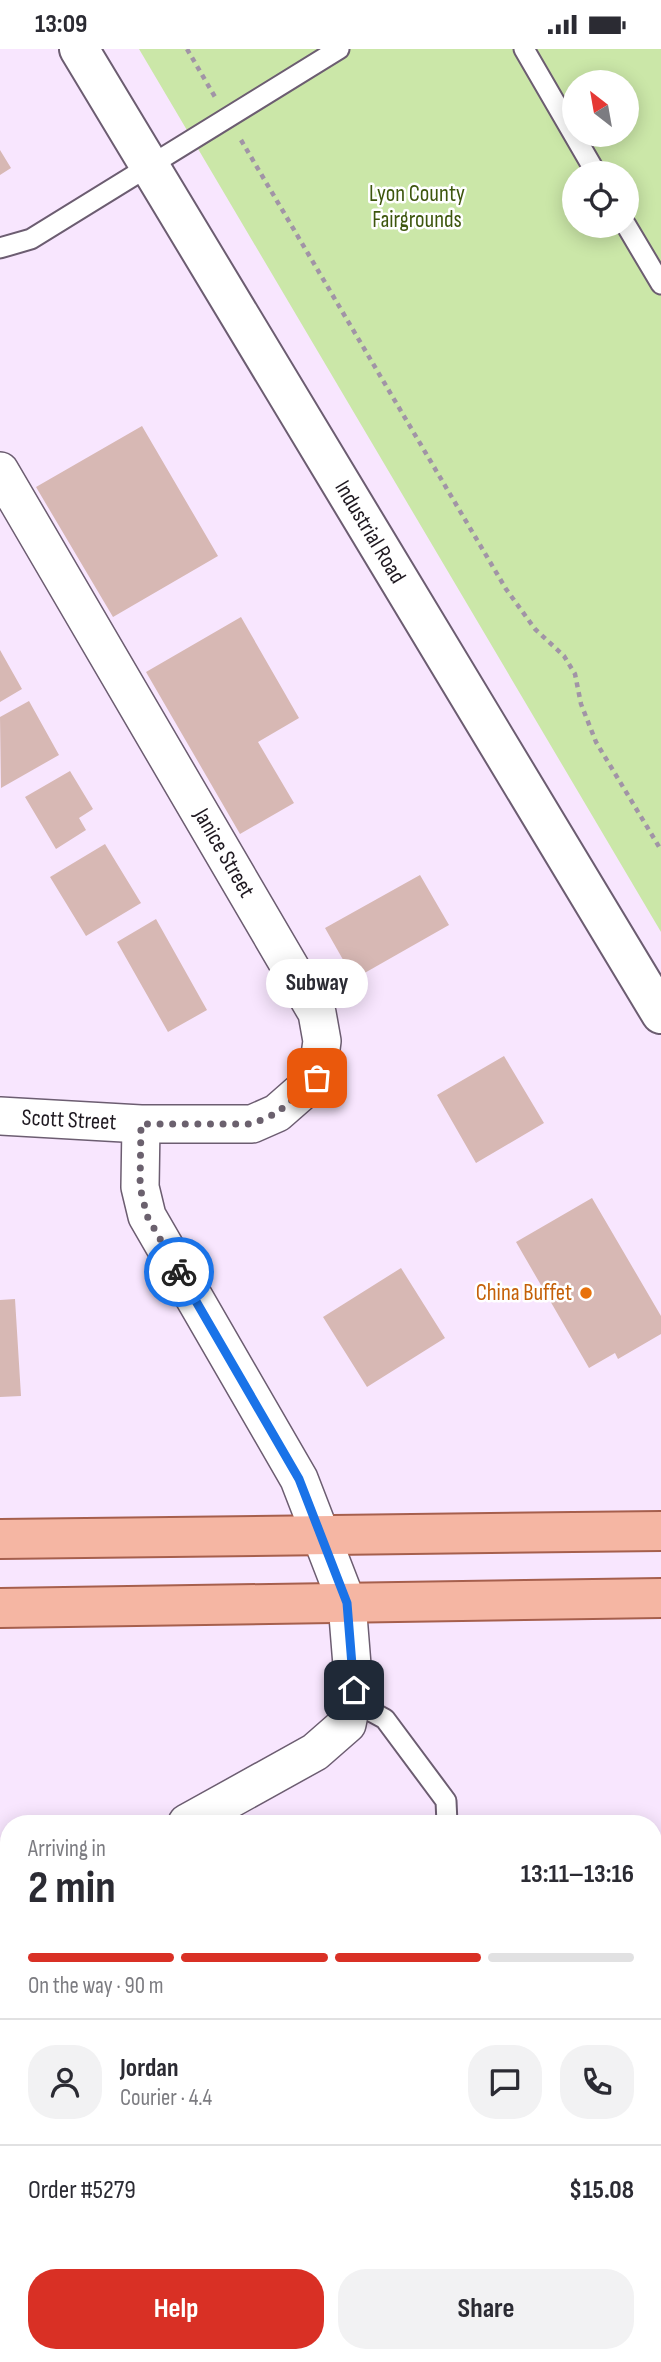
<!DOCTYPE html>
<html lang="en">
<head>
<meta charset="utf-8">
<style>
  body { margin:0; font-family:"Sofia Sans Condensed",sans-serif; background:#f2f2f3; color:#2b2b33; height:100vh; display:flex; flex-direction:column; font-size:26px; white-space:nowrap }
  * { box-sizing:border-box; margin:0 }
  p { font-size:23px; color:#7c7c81 }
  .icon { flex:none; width:38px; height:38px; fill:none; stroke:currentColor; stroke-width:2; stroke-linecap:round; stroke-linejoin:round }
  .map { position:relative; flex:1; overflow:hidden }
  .drawer { position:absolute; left:0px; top:1766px; width:662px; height:548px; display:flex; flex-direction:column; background:#fff; border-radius:28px 28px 0 0; box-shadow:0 4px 18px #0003 }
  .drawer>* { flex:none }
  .needle { width:46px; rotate:329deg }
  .buttons { position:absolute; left:562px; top:21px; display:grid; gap:14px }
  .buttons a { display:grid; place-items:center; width:77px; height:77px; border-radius:50%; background:#fff; box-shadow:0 4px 18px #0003; font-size:35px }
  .pin { position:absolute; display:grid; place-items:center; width:60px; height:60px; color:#fff; margin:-30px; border-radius:14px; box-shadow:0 4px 10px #0006 }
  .courier { position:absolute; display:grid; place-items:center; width:70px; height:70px; margin:-35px; border:5px solid #1a73e8; border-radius:50%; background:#fff; color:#222; box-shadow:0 2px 9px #0007 }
  .bubble { position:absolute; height:49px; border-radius:24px; background:#fff; box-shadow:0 4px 18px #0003; font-size:23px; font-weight:700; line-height:49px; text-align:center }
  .summary em { font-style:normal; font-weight:700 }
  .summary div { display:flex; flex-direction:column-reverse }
  .summary { display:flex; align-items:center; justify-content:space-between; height:119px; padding:0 28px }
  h1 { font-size:46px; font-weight:700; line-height:52px }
  .bar { display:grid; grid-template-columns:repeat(4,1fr); gap:10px 7px; align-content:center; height:84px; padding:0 28px }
  .bar i { height:9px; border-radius:5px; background:#e1e1e2 }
  .bar .on { background:#d93025 }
  .bar p { grid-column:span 4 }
  .line { display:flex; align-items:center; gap:18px; padding:0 28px; border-top:2px solid #e1e1e2 }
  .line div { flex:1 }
  .round { display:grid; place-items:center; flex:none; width:74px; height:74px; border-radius:28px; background:#f2f2f3 }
  .primary-button { display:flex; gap:14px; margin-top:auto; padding:14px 28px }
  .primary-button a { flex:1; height:80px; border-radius:28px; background:#d93025; color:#fff; font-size:28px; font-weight:700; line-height:80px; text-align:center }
  .primary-button a+a { background:#f2f2f3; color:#2b2b33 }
  .status { display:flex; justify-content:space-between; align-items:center; height:49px; padding:0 35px; background:#fff; direction:ltr }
  .status svg { height:19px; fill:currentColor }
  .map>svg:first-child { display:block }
  .green { fill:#cbe7a8; fill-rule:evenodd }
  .building { fill:#d7b8b4 }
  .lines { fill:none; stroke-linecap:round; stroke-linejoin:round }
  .service-casing { stroke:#6c5d71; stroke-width:23 }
  .minor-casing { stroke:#6c5d71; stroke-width:40 }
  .secondary-casing { stroke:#6c5d71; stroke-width:42 }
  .primary-casing { stroke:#a65f4d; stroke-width:42 }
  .path { stroke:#a194a6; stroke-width:4.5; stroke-dasharray:5 5; stroke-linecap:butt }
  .service { stroke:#fff; stroke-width:19 }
  .minor { stroke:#fff; stroke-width:37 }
  .secondary { stroke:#fff; stroke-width:38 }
  .primary { stroke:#f5b6a3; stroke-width:38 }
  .done { stroke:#6b616e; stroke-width:7; stroke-dasharray:0 12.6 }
  .route { stroke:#1a73e8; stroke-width:9 }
  .food-dot { fill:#e8710a; stroke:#fff; stroke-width:2.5 }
  .labels { text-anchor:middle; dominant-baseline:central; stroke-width:5; stroke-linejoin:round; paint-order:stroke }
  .park-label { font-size:23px; fill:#3d560d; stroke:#fff }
  .street-label { font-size:23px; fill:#1f1921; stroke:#fff }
  .food-label { font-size:23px; fill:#c56008; stroke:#fff; text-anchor:end }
</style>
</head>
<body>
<div class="status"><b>13:09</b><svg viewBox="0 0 49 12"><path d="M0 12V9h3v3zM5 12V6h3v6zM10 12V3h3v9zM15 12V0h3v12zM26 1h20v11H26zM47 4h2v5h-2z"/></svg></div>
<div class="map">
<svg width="661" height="2313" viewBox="0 0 661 2313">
  <rect width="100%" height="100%" fill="#f8e6fe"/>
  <!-- green -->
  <path class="green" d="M 139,0 L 661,0 L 661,883 ZM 574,33 L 626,33 L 626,86 L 574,86 ZM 574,124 L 626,124 L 626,177 L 574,177 Z"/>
  <!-- building -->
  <path class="building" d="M 0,101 L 11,119 L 0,126 Z
    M 142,377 L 218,507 L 113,568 L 36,438 Z
    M 241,568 L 299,669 L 258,693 L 294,754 L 240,785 L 146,623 Z
    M 0,601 L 22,640 L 0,653 Z
    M 29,652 L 59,706 L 1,739 L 0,668 Z
    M 70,722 L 93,760 L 79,769 L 86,781 L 56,800 L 25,748 Z
    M 105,795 L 141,854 L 86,887 L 50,828 Z
    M 420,826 L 449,876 L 354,930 L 325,879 Z
    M 156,870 L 207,961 L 168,983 L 117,893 Z
    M 504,1007 L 544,1074 L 476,1114 L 437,1046 Z
    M 592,1149 L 661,1267 L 661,1285 L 618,1310 L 615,1304 L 589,1319 L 516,1193 Z
    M 401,1219 L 445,1289 L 367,1338 L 323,1268 Z
    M 15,1250 L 21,1347 L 0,1348 L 0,1251 Z
    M 657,2076 L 661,2082 L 661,2199 L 653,2204 L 653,2079 Z
    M 52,2305 L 64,2305 L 69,2313 L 39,2313 Z"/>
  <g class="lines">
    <defs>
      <path id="service" d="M 524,0 L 596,124
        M 626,176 L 661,235
        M 0,199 L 31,190 L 339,0
        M 352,1652 L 385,1670 L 446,1752 L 447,1774
        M 653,2022 L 661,2018"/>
      <path id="minor" d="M 0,422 L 317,964 L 322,992 L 317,1029 L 277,1064 L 252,1075 L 141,1075 L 0,1067
        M 141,1075 L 140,1138 L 147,1167 L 299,1430 L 347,1554 L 354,1641 L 347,1675 L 315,1703 L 187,1774
        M 0,1883 L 9,1878"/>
      <path id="secondary" d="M 79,0 L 661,965"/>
      <path id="primary" d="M 0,1490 L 661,1482
        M 0,1559 L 661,1549"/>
    </defs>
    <!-- service casing -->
    <use href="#service" class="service-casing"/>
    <!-- minor casing -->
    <use href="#minor" class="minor-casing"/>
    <!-- secondary casing -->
    <use href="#secondary" class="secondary-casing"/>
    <!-- primary casing -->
    <use href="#primary" class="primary-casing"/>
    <!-- path -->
    <path class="path" d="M 187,0 L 215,48
      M 241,91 L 506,540 L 535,580 L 564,607 L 575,625 L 581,655 L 596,693 L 661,801"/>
    <!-- service -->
    <use href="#service" class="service"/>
    <!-- minor -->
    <use href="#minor" class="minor"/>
    <!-- secondary -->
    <use href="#secondary" class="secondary"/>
    <!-- primary -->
    <use href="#primary" class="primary"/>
  </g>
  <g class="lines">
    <!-- done -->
    <path class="done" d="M 179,1223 L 147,1167 L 140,1138 L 141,1075 L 252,1075 L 277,1064 L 317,1029"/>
    <!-- route -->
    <path class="route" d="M 179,1223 L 299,1430 L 347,1554 L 354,1641"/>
  </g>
  <!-- markers -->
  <circle class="food-dot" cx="586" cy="1244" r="7"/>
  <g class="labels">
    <!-- park labels -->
    <g class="park-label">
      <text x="417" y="145">Lyon County<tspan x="417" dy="26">Fairgrounds</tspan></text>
    </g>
    <!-- street labels -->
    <g class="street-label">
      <text transform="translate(370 483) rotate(59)">Industrial Road</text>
      <text transform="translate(224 804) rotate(60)">Janice Street</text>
      <text transform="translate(69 1071) rotate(3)">Scott Street</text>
    </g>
    <!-- food labels -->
    <g class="food-label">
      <text x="572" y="1244">China Buffet</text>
    </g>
  </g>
</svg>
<div class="buttons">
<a><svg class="needle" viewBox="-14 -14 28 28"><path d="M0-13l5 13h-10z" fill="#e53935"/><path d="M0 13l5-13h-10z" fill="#7c7c81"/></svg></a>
<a><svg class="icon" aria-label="locate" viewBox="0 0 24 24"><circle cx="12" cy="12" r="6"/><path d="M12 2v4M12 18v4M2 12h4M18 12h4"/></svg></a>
</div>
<div class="pin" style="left:317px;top:1029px;background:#ea580c"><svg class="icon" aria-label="bag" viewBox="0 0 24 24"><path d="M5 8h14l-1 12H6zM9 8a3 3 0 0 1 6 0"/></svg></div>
<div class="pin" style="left:354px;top:1641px;background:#1f2937"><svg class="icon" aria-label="home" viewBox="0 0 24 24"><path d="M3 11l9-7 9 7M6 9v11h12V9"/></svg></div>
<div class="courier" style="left:179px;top:1223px"><svg class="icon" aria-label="bike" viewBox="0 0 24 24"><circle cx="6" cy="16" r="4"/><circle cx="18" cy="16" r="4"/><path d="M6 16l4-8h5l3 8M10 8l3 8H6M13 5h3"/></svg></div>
<div class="bubble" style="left:266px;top:910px;width:102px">Subway</div>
<section class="drawer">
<div class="summary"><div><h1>2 min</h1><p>Arriving in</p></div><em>13:11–13:16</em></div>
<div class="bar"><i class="on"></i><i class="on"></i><i class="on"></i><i></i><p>On the way · 90 m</p></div>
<div class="line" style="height:126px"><a class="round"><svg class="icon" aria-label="person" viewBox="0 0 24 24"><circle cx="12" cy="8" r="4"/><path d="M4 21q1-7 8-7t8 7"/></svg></a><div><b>Jordan</b><p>Courier · 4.4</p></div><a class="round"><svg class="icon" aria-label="chat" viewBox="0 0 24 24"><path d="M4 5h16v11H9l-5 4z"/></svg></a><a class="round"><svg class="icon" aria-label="phone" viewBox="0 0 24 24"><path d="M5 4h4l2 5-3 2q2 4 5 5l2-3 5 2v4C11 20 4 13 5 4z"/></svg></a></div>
<div class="line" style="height:91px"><div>Order #5279</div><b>$15.08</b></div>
<div class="primary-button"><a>Help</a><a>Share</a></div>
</section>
</div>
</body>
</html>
